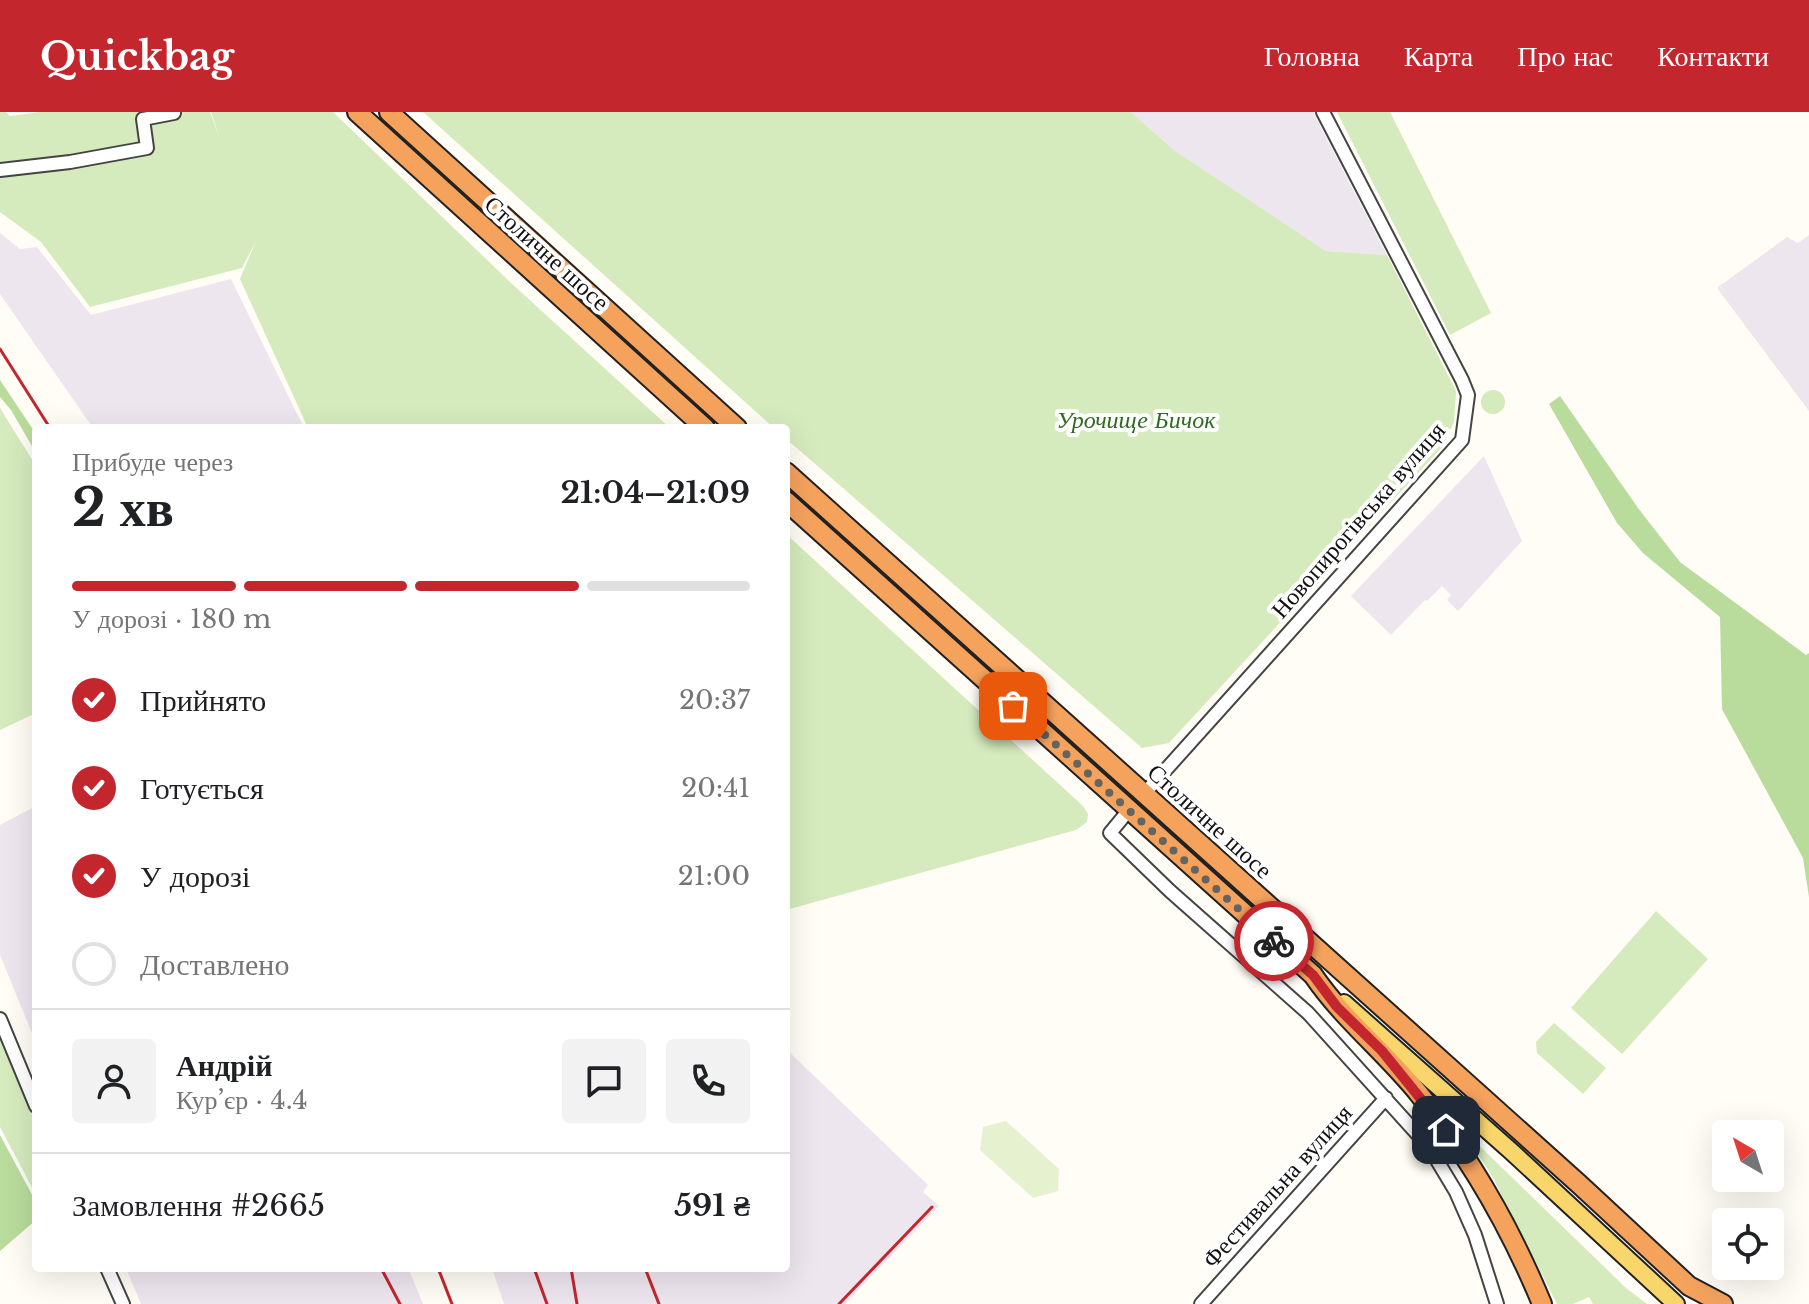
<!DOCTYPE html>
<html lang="uk">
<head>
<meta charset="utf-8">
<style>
  body { margin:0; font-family:"Libre Baskerville",serif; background:#f2f2f2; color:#202124; height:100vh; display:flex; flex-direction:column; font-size:30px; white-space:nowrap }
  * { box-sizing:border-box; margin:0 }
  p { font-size:26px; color:#757577 }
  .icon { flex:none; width:44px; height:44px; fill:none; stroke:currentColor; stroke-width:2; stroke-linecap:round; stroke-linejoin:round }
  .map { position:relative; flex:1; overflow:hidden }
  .drawer { position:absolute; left:32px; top:312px; width:758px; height:848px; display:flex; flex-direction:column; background:#fff; border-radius:8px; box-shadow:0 8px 32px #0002 }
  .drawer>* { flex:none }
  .needle { width:52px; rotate:321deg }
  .controls { position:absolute; left:1712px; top:1008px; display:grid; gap:16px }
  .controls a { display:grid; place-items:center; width:72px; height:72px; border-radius:8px; background:#fff; box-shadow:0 8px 32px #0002; font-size:40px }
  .pin { position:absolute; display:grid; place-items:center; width:68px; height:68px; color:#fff; margin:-34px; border-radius:16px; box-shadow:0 4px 12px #0006 }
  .courier { position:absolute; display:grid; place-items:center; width:80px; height:80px; margin:-40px; border:6px solid #c4262e; border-radius:50%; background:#fff; color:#222; box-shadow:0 2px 10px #0007 }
  .head em { font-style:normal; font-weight:700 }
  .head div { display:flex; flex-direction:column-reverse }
  .head { display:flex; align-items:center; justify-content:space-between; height:136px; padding:0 40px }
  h1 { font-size:52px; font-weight:700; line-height:60px }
  .bar { display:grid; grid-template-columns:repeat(4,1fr); gap:12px 8px; align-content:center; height:96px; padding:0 40px }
  .bar i { height:10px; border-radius:6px; background:#e0e0e0 }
  .bar .selected { background:#c4262e }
  .bar p { grid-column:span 4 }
  .line { display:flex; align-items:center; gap:20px; padding:0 40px; border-top:2px solid #e0e0e0 }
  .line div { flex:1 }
  .round { display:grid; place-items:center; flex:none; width:84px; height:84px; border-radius:8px; background:#f2f2f2 }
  ol { padding:0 40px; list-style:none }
  li { display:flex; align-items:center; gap:24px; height:88px }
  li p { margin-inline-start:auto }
  li .icon { padding:8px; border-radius:50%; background:#c4262e; color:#fff; stroke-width:4 }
  li:last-child { color:#757577 }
  li i { width:44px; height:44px; border:4px solid #e0e0e0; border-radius:50% }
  header { display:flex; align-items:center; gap:48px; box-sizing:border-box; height:112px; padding:0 40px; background:#c4262e; color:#fff }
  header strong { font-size:38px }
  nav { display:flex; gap:44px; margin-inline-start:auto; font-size:28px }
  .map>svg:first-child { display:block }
  .industrial { fill:#eee6ef }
  .green { fill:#d5ebbd }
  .forest { fill:#b9dc9c }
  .pitch { fill:#e6f2cf }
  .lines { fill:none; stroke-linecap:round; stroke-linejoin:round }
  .minor-casing { stroke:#444; stroke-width:16 }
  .major-casing { stroke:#222; stroke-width:20 }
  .highway-casing { stroke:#222; stroke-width:22 }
  .minor { stroke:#fff; stroke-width:12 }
  .major { stroke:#f9d66b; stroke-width:16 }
  .highway { stroke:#f5a25d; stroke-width:18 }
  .rail { stroke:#c4262e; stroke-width:3 }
  .done { stroke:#646461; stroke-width:8; stroke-dasharray:0 14.4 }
  .route { stroke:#c4262e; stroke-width:10 }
  .labels { text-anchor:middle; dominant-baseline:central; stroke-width:8; stroke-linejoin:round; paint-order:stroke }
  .street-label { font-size:24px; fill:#111; stroke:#fff }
  .park-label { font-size:24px; font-style:italic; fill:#2f6b1f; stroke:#fff }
</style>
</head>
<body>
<header>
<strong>Quickbag</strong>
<nav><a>Головна</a><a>Карта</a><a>Про нас</a><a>Контакти</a></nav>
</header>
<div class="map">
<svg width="1809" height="1192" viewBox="0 0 1809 1192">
  <rect width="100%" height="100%" fill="#fffdf5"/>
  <!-- industrial -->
  <path class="industrial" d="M 1131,0 L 1313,0 L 1387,143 L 1326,139 L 1174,38 Z
    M 0,121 L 20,137 L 37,135 L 91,203 L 231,167 L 304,316 L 93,316 L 0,182 Z
    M 1809,123 L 1809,299 L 1717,176 L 1787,125 L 1798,131 Z
    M 1484,344 L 1522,429 L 1458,499 L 1447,488 L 1451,483 L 1442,474 L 1427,489 L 1425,488 L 1391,523 L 1351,484 Z
    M 36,694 L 36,931 L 0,843 L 0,713 Z
    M 786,937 L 928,1073 L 923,1080 L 939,1094 L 845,1192 L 504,1192 L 492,1156 L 786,1156 Z
    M 126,1156 L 408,1156 L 423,1192 L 141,1192 Z"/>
  <!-- green -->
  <path class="green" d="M 0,0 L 6,0 L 10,4 L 40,0 L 210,0 L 220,27 L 211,0 L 333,0 L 510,170 L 670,316 L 308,316 L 240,167 L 256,129 L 242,156 L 90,195 L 41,130 L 0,100 Z
    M 423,0 L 1131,0 L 1174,38 L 1326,139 L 1387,143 L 1456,279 L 1454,310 L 1442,335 L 1169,631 L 1142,636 L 798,337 L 786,327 L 786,316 L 774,316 Z
    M 1337,0 L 1390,0 L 1491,201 L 1450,223 Z
    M1481 290a12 12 0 1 1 24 0a12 12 0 1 1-24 0Z
    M 0,296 L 36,354 L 36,601 L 0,618 Z
    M 786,422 L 1083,694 L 1088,702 L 1087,710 L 1076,718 L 786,798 Z
    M 1656,799 L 1708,847 L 1622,942 L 1571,896 Z
    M 1554,911 L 1606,956 L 1583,982 L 1537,941 L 1536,930 Z
    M 0,919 L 36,1013 L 36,1083 L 0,1015 Z
    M 1458,1013 L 1626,1176 L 1647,1192 L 1593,1192 L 1589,1185 L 1573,1192 L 1557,1192 L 1491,1062 Z"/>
  <!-- forest -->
  <path class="forest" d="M 0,268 L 36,322 L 36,341 L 11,298 L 0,285 Z
    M 1560,284 L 1638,396 L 1680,450 L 1806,543 L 1809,541 L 1809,785 L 1803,746 L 1722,597 L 1720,505 L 1643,441 L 1617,411 L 1549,292 Z
    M 0,1023 L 36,1090 L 36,1108 L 0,1139 Z"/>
  <!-- pitch -->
  <path class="pitch" d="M 1006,1009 L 1059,1057 L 1058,1079 L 1033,1086 L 980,1038 L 983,1015 Z"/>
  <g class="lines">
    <defs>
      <path id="minor" d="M 0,58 L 70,50 L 147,36 L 143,7 L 174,1
        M 1144,682 L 1462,328 L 1468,283 L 1462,268 L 1323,0
        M 1129,698 L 1110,721 L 1170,779 L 1308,901 L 1429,1035 L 1456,1080 L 1475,1123 L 1497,1192
        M 1253,853 L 1299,852
        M 0,907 L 36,994
        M 107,1156 L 123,1192
        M 1201,1192 L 1386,986"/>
      <path id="major" d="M 1344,891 L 1512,1040 L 1676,1192"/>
      <path id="highway" d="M 357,0 L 705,316
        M 389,0 L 737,316
        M 786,360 L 1579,1072 L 1689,1174 L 1723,1192
        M 786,389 L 1313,863 C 1343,907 1385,940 1419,982 C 1470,1045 1511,1117 1542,1192"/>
    </defs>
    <!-- minor casing -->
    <use href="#minor" class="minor-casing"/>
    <!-- major casing -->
    <use href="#major" class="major-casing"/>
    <!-- highway casing -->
    <use href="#highway" class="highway-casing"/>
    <!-- minor -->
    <use href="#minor" class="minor"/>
    <!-- major -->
    <use href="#major" class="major"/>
    <!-- highway -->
    <use href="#highway" class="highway"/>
    <!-- rail -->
    <path class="rail" d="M 0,237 L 50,316
      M 381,1156 L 400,1192
      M 438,1156 L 452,1192
      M 534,1156 L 547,1192
      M 571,1156 L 577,1192
      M 645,1156 L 659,1192
      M 839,1192 L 932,1095"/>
  </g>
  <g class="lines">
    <!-- done -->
    <path class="done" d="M 1013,594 L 1274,829"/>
    <!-- route -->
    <path class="route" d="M 1274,829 L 1313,863 L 1337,895 L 1382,939 L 1446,1018"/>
  </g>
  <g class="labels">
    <!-- street labels -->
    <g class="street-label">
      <text transform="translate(547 141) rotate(42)">Столичне шосе</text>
      <text transform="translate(1358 408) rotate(-49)">Новопирогівська вулиця</text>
      <text transform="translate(1210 709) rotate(42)">Столичне шосе</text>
      <text transform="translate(1277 1074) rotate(-48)">Фестивальна вулиця</text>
    </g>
    <!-- park labels -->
    <g class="park-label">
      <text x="1136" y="307">Урочище Бичок</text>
    </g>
  </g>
</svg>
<div class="controls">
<a><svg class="needle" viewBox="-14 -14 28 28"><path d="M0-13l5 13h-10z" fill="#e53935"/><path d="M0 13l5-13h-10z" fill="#757577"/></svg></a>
<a><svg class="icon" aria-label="locate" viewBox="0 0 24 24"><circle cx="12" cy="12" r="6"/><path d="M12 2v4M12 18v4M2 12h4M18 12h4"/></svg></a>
</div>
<div class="pin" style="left:1013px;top:594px;background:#ea580c"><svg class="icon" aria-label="bag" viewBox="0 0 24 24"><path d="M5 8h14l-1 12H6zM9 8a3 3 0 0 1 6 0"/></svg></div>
<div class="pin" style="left:1446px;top:1018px;background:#1f2937"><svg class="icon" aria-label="home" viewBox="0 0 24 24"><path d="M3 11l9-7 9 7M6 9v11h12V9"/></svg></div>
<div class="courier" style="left:1274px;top:829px"><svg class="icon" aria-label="bike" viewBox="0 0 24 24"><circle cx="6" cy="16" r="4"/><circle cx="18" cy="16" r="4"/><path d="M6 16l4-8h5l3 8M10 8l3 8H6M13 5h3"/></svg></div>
<section class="drawer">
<div class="head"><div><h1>2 хв</h1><p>Прибуде через</p></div><em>21:04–21:09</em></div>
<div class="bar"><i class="selected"></i><i class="selected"></i><i class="selected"></i><i></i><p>У дорозі · 180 m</p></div>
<ol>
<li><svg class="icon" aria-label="check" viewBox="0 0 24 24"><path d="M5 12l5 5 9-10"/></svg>Прийнято<p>20:37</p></li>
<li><svg class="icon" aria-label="check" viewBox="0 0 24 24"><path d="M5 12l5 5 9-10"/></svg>Готується<p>20:41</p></li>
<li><svg class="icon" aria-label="check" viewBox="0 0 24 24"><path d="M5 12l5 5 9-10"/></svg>У дорозі<p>21:00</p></li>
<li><i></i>Доставлено</li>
</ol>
<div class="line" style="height:144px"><a class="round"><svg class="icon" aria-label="person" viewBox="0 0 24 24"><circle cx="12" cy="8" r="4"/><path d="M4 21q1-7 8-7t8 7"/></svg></a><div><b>Андрій</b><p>Кур’єр · 4.4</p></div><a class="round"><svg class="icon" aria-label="chat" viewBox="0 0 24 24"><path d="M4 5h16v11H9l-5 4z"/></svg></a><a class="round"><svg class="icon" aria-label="phone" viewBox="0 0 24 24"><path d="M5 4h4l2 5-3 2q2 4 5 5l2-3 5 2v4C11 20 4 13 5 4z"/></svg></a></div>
<div class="line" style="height:104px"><div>Замовлення #2665</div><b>591 ₴</b></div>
</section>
</div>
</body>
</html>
